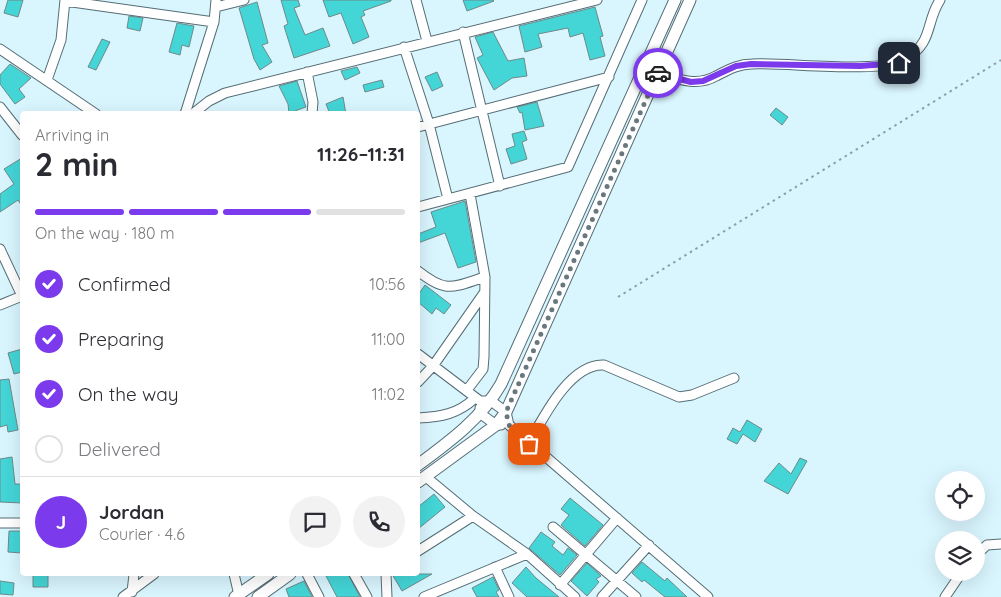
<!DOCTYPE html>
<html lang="en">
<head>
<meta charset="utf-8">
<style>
  body { margin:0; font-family:Quicksand,sans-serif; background:#f2f2f3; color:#2b2b33; height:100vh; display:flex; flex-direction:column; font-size:19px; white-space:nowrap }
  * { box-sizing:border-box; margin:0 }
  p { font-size:16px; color:#7c7c81 }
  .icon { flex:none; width:28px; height:28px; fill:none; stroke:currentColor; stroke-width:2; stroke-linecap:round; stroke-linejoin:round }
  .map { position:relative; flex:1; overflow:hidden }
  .details { position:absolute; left:20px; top:111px; width:400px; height:465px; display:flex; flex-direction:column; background:#fff; border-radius:5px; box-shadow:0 5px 20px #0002 }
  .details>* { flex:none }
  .tools { position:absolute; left:935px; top:471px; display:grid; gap:10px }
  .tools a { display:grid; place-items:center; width:50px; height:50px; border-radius:50%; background:#fff; box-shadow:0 5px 20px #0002; font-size:25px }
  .pin { position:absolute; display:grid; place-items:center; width:42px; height:42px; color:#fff; margin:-21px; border-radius:10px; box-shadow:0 2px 8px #0006 }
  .courier { position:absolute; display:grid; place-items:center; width:50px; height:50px; margin:-25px; border:4px solid #7c3aed; border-radius:50%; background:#fff; color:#222; box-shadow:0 1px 6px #0007 }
  .head em { font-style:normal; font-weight:700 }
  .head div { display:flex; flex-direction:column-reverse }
  .head { display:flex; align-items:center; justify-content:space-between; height:85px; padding:0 15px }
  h1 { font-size:32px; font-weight:700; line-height:38px }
  .bar { display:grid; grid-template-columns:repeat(4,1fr); gap:8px 5px; align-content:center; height:60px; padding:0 15px }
  .bar i { height:6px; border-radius:4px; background:#e1e1e2 }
  .bar .selected { background:#7c3aed }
  .bar p { grid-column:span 4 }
  .line { display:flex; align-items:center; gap:12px; padding:0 15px; border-top:1px solid #e1e1e2 }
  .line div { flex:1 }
  .round { display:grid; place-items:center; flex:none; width:52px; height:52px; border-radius:26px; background:#f2f2f3 }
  ol { padding:0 15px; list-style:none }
  li { display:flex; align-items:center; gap:15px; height:55px }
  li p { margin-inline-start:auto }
  li .icon { padding:5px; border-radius:50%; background:#7c3aed; color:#fff; stroke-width:4 }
  li:last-child { color:#7c7c81 }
  li i { width:28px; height:28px; border:2px solid #e1e1e2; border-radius:50% }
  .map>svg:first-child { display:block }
  .building { fill:#44d5d7; stroke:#6e8a89 }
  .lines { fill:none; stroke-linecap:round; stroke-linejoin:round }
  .minor-casing { stroke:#556d75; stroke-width:11 }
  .major-casing { stroke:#556d75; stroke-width:13 }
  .path { stroke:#8b9fa5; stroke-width:2; stroke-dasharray:2.5 4; stroke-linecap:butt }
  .minor { stroke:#fff; stroke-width:9 }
  .major { stroke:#fff; stroke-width:11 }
  .done { stroke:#68787e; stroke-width:5; stroke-dasharray:0 9 }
  .route { stroke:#7c3aed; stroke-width:6 }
</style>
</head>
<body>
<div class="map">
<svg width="1001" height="597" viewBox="0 0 1001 597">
  <rect width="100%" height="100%" fill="#d9f5fe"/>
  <!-- building -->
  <path class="building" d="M 8,0 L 23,0 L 18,17 L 4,13 Z
    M 281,0 L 298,0 L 300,6 L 294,8 L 305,35 L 323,28 L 330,46 L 294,58 L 284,26 L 288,24 Z
    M 323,0 L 391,0 L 391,1 L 363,11 L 365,15 L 361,17 L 369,37 L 353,44 L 341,13 L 329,17 Z
    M 463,0 L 493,0 L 494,1 L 467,11 Z
    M 257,2 L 268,43 L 262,45 L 272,62 L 260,70 L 254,59 L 239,8 Z
    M 595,7 L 603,36 L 600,37 L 605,56 L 590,60 L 583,33 L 570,37 L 568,28 L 538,34 L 542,47 L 525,52 L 519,26 Z
    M 129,16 L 143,18 L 140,31 L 127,28 Z
    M 177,23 L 194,26 L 189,47 L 182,45 L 180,55 L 169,52 Z
    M 493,32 L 508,61 L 524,58 L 527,76 L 512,78 L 494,90 L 477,58 L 483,55 L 475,37 Z
    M 102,39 L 110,42 L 96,70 L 88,67 Z
    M 10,64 L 31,78 L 19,89 L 25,97 L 15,104 L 0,84 L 0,75 Z
    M 357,67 L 360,73 L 345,80 L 341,71 Z
    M 437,72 L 443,86 L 432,91 L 425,77 Z
    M 382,80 L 384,87 L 365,92 L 363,85 Z
    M 297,81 L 306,107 L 289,113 L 288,104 L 279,86 Z
    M 343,97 L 346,114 L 330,114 L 326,104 Z
    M 537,102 L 544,126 L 525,130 L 522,112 L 520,113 L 517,107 Z
    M 776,108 L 788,117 L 782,125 L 770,115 Z
    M 524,131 L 527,140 L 522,142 L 527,159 L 511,164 L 506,149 L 515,146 L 512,134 Z
    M 22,158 L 22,206 L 18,200 L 0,212 L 0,194 L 14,184 L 4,169 Z
    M 465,201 L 476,262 L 458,268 L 445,233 L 418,243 L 418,234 L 436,227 L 431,212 Z
    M 425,285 L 451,305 L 444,314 L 436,308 L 432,314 L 418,302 L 418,295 Z
    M 22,349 L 22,372 L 14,374 L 8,353 Z
    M 9,379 L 18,430 L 8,432 L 7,425 L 0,427 L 0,380 Z
    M 747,420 L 762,429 L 755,442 L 743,434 L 737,444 L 727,439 L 733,428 L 740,432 Z
    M 12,457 L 15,484 L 22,484 L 22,503 L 0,502 L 0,459 Z
    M 800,458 L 807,461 L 788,494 L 764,481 L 779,463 L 791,474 Z
    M 434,494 L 445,507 L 418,529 L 418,507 Z
    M 570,498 L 603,525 L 585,546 L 561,525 L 569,515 L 561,509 Z
    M 9,531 L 22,531 L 22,553 L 8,552 Z
    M 541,532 L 555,542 L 552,546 L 563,555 L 568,548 L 577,555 L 560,575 L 529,548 Z
    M 642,562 L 665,581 L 667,578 L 687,597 L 665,597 L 644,580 L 642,582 L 632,573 Z
    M 587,563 L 601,576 L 596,579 L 599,582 L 587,596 L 571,581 Z
    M 526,567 L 536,578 L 559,597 L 527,597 L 512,583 Z
    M 33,574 L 48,574 L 48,587 L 33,587 Z
    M 325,574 L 348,574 L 360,597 L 337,597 Z
    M 392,574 L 432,574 L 402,591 Z
    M 493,577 L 499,590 L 496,592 L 499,597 L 477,597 L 472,588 Z
    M 0,581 L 14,583 L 13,595 L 0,594 Z
    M 304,581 L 312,597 L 289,597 L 286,589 Z"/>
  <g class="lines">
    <defs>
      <path id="minor" d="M 416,0 L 427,41
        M 65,1 L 214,22
        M 216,7 L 244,0
        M 463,32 L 500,186
        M 404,47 L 429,124 L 448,199
        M 0,49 L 96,114
        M 307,72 L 313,102 L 312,114
        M 657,73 C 677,79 697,87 716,76 C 728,70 738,64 752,64 C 785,62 880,74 904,60 C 934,43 925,23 940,0
        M 47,80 L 61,40 L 65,0
        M 0,107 L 22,135
        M 195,112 L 209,101 L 225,93 L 597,0
        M 185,114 L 214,22 L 216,0
        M 418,127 L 609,77
        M 418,207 L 568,167 L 642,0
        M 0,249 L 22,296
        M 418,271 C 447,294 453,287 485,277
        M 0,305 L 22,296
        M 418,354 L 480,401 L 491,401 L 506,412 L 509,425 L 708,597
        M 418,382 L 433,366 L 484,293
        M 467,390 L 483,369 L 484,357 L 485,277 L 470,194
        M 480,408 L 481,414 L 496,425 L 501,425
        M 418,418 C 441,417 458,414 475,398
        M 529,443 C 543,418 570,363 604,365 L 679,397 L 692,395 L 734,378
        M 426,477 L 473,516 L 527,554 L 575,597
        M 0,523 L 22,523
        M 553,527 L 636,597
        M 418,551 L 473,516
        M 976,555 L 987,545 L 1001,544
        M 495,567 L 509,597
        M 234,574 L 239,595
        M 307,574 L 319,597
        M 354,574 L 367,597
        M 386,574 L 387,597
        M 560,585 L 617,518
        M 132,592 L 134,574
        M 123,597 L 154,574
        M 424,597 L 527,554
        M 602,597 L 649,545
        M 945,597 L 962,572"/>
      <path id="major" d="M 418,465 C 449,442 481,419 501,384 L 675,0
        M 418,482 L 496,425 L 506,412 L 690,0
        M 235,597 L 268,574
        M 258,597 L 290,574"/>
    </defs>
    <!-- minor casing -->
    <use href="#minor" class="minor-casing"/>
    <!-- major casing -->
    <use href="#major" class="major-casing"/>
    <!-- path -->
    <path class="path" d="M 618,297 L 1001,60"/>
    <!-- minor -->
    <use href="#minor" class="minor"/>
    <!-- major -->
    <use href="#major" class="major"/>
  </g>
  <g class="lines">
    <!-- done -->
    <path class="done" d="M 529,444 L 509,425 L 506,412 L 658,73"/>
    <!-- route -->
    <path class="route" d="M 658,73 L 691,82 L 703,81 L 736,66 L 751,64 L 860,66 L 899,63"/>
  </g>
</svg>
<div class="tools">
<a><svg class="icon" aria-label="locate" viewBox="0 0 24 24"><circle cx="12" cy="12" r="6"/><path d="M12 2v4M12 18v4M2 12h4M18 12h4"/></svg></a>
<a><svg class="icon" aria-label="layers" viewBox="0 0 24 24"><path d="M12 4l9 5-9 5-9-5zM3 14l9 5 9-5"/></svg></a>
</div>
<div class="pin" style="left:529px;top:444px;background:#ea580c"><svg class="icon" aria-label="bag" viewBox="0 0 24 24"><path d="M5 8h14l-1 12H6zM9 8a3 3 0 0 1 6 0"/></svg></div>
<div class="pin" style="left:899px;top:63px;background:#1f2937"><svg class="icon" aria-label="home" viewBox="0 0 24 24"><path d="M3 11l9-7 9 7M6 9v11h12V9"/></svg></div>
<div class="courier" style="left:658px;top:73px"><svg class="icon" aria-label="car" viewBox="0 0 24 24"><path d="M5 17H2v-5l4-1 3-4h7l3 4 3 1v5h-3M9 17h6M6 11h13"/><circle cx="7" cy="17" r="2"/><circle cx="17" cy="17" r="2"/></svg></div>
<section class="details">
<div class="head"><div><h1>2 min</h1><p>Arriving in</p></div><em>11:26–11:31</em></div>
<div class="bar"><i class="selected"></i><i class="selected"></i><i class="selected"></i><i></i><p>On the way · 180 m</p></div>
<ol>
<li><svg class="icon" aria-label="check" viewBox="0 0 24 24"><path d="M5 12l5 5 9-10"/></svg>Confirmed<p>10:56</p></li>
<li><svg class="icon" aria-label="check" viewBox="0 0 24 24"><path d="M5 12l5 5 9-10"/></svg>Preparing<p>11:00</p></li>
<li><svg class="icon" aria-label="check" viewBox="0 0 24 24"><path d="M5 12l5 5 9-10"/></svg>On the way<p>11:02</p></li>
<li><i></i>Delivered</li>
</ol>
<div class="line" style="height:90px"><b class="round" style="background:#7c3aed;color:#fff">J</b><div><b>Jordan</b><p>Courier · 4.6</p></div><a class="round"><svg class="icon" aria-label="chat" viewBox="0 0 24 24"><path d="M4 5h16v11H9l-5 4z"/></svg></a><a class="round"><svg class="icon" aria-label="phone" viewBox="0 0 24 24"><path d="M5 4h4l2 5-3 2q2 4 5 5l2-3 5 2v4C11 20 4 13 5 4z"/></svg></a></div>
</section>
</div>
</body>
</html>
